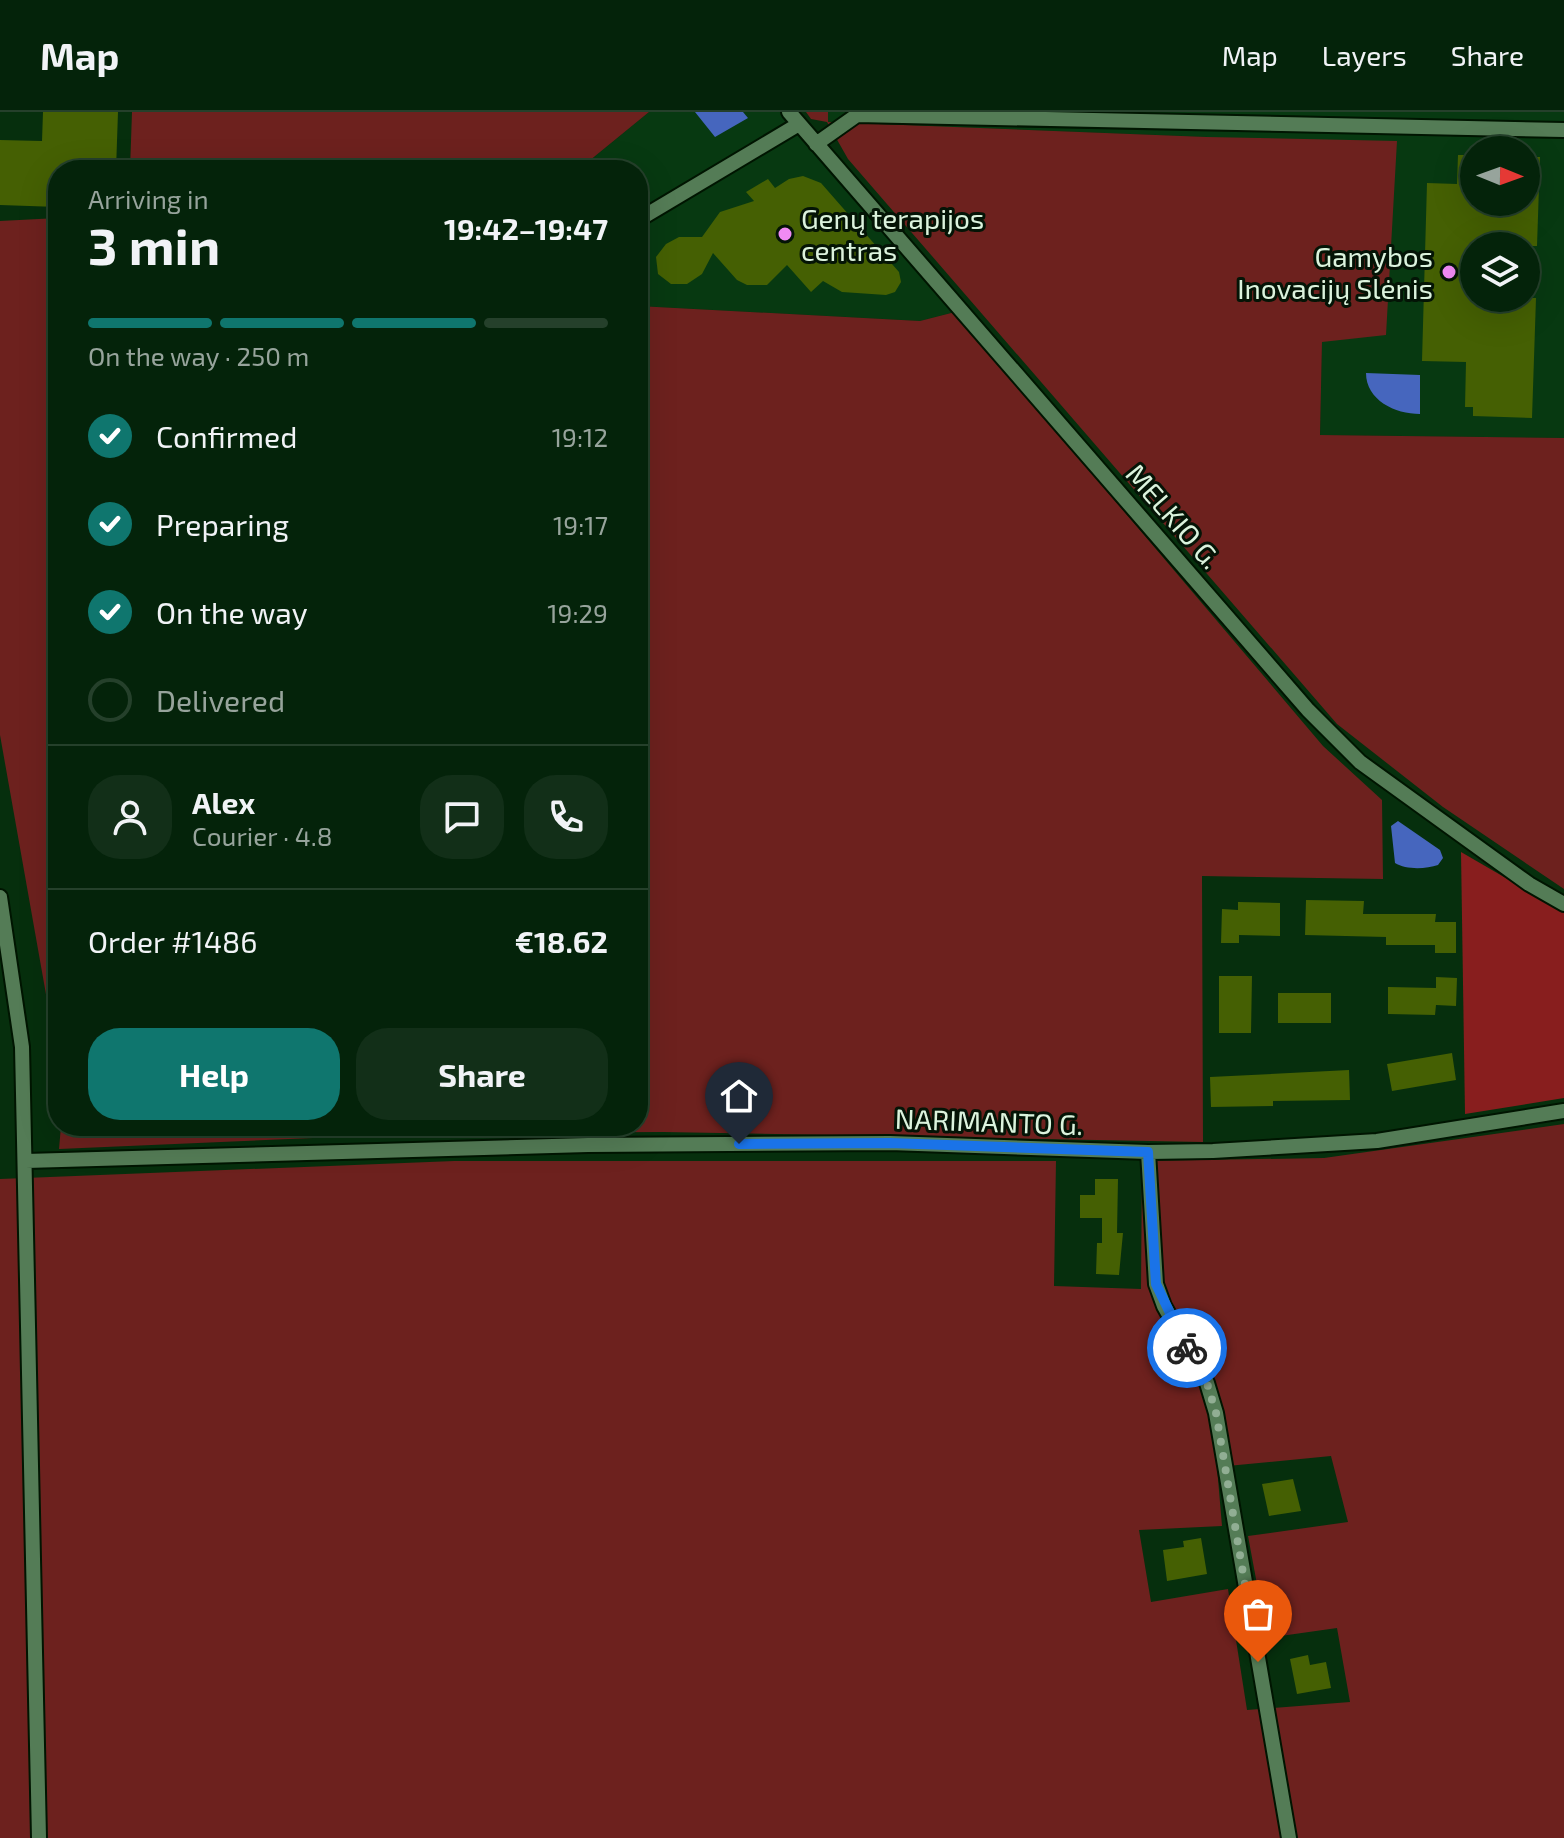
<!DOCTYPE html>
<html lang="en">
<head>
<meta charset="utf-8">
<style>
  body { margin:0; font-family:"Exo 2",sans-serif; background:#122f18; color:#f1f3f6; height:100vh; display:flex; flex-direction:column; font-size:30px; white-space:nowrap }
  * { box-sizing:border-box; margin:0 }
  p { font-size:26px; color:#97a49c }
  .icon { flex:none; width:44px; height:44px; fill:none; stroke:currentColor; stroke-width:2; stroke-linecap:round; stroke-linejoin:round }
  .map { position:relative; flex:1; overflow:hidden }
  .drawer { position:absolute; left:48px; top:48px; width:600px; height:976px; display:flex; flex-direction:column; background:#04230a; border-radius:32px; box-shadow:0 8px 32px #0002,0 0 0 2px #25402b }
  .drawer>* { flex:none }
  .needle { width:52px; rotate:91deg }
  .tools { position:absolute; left:1460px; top:24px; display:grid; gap:16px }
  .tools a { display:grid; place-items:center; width:80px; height:80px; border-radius:50%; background:#04230a; box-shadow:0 8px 32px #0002,0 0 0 2px #25402b; font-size:40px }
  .pin { position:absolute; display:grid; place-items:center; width:68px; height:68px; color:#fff; margin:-82px -34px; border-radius:50% 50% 50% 0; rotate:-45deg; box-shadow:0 0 8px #0007 }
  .pin .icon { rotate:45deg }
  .courier { position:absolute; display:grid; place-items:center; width:80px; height:80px; margin:-40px; border:6px solid #1a73e8; border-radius:50%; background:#fff; color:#222; box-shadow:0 2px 10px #0007 }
  .head em { font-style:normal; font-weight:700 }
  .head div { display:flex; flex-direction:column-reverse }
  .head { display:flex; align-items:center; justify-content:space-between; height:136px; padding:0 40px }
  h1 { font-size:52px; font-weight:700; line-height:60px }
  .bar { display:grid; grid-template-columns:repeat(4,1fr); gap:12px 8px; align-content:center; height:96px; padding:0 40px }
  .bar i { height:10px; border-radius:6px; background:#25402b }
  .bar .on { background:#0f766e }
  .bar p { grid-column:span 4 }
  .line { display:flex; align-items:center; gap:20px; padding:0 40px; border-top:2px solid #25402b }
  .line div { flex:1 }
  .round { display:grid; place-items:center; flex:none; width:84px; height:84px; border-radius:32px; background:#122f18 }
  ol { padding:0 40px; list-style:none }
  li { display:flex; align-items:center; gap:24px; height:88px }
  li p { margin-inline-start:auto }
  li .icon { padding:8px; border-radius:50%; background:#0f766e; color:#fff; stroke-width:4 }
  li:last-child { color:#97a49c }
  li i { width:44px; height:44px; border:4px solid #25402b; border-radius:50% }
  .action { display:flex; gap:16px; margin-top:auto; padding:16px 40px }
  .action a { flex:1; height:92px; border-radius:32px; background:#0f766e; color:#fff; font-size:32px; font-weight:700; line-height:92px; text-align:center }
  .action a+a { background:#122f18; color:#f1f3f6 }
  header { display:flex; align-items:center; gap:48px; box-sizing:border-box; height:112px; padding:0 40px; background:#04230a; border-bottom:2px solid #25402b }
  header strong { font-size:38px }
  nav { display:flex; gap:44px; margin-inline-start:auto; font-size:28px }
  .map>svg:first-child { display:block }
  .built { fill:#073911; fill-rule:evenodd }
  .green { fill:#6d211e; fill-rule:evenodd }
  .forest { fill:#881e1e }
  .water { fill:#4666be }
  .building { fill:#456003 }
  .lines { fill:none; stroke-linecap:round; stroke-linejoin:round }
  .minor-casing { stroke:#001501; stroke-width:18 }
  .minor { stroke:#547c56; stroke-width:14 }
  .done { stroke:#91ae94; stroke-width:8; stroke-dasharray:0 14.4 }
  .route { stroke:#1a73e8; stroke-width:10 }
  .poi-dot { fill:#f18af4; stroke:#041406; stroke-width:3 }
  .labels { text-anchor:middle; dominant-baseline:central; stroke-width:6; stroke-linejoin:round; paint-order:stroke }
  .poi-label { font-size:28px; fill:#dcf3dd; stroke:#041406; text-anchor:start }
  .street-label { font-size:28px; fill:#dcf3dd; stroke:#041406 }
</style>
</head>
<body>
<header>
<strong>Map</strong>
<nav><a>Map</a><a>Layers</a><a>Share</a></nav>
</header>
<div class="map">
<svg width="1564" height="1726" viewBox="0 0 1564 1726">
  <rect width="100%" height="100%" fill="#062f0d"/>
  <!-- built -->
  <path class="built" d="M 649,0 L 780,0 L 955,200 L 920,209 L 638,194 L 638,58 L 578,58 Z
    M 828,0 L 1564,0 L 1564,326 L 1320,323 L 1322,230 L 1207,25 L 827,10 ZM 1474,38 L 1526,38 L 1526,90 L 1474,90 ZM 1474,134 L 1526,134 L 1526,186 L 1474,186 Z"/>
  <!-- green -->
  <path class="green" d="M 132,0 L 649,0 L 578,58 L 130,58 Z
    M 806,0 L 828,0 L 828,10 L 1207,25 L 1397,29 L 1386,223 L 1322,230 L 1320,323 L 1564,326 L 1564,777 L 1443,695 L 1337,612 L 848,47 L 827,10 L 811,7 Z
    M 58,106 L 58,950 L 0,623 L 0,109 Z
    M 638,194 L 920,209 L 955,200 L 1323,634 L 1382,688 L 1383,767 L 1202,764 L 1203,1030 L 663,1020 L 431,1021 L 59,1037 L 61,1014 L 638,1014 Z
    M 1564,1012 L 1564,1726 L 0,1726 L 0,1067 L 454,1049 L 1056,1049 L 1054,1174 L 1141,1177 L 1142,1049 L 1324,1046 ZM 1331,1344 L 1348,1410 L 1248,1424 L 1267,1526 L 1337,1516 L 1350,1590 L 1247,1598 L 1228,1477 L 1151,1490 L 1139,1418 L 1222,1414 L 1217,1355 Z"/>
  <!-- forest -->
  <path class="forest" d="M 1461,740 L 1564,800 L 1564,986 L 1465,1002 Z"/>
  <!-- water -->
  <path class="water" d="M 695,0 L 743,0 L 748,6 L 715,25 Z
    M 1366,261 L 1420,263 L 1420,302 C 1395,302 1366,288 1366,261 Z
    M 1398,709 L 1440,738 L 1443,746 L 1438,753 C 1426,757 1406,758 1395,751 L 1391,714 Z"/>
  <!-- building -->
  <path class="building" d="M 43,0 L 118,0 L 116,58 L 58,58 L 58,95 L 0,93 L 0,28 L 42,29 Z
    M 1458,43 L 1474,43 L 1474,90 L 1526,90 L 1526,45 L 1540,45 L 1537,134 L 1474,134 L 1474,186 L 1536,186 L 1532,306 L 1473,304 L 1473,295 L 1465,295 L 1466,250 L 1422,249 L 1427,71 L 1457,72 Z
    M 803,64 L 821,71 L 899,160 L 901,170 L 895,180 L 886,183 L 842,180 L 823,169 L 811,180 L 787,153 L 767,173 L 747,173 L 737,168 L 713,141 L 702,162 L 687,172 L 671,172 L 658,162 L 656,145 L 666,132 L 679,125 L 702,125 L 720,100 L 754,89 L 746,80 L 768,67 L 775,76 L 789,67 Z
    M 1306,788 L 1364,789 L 1363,802 L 1436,802 L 1435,810 L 1456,810 L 1456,841 L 1435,841 L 1435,833 L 1386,833 L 1386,825 L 1305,823 Z
    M 1238,790 L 1280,791 L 1280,824 L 1239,823 L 1239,831 L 1221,831 L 1222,797 L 1238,798 Z
    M 1219,864 L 1252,864 L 1251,921 L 1219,921 Z
    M 1436,865 L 1457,866 L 1456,894 L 1436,893 L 1435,903 L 1388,902 L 1388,875 L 1436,876 Z
    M 1278,881 L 1331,881 L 1331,911 L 1278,911 Z
    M 1452,941 L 1456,968 L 1392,979 L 1387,952 Z
    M 1349,958 L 1350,988 L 1273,989 L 1273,994 L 1211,995 L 1210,965 Z
    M 1095,1067 L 1118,1067 L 1117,1121 L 1123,1121 L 1119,1163 L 1096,1162 L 1097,1131 L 1102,1131 L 1102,1106 L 1080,1106 L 1080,1083 L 1095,1083 Z
    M 1293,1367 L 1301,1399 L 1269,1404 L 1262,1372 Z
    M 1201,1426 L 1207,1462 L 1167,1469 L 1163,1438 L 1184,1435 L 1183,1429 Z
    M 1308,1543 L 1310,1553 L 1326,1550 L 1331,1576 L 1297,1582 L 1290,1547 Z"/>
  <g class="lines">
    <defs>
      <path id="minor" d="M 789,0 L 1308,598 L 1360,650 L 1529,772 L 1564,792
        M 816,32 L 857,3 L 1564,18
        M 638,108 L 799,12
        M 0,785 L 22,935 L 39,1726
        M 1148,1040 L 1156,1172 L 1164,1194 L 1207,1271 L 1216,1301 L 1289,1726
        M 26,1049 L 588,1033 L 890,1031 L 1148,1040 L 1213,1039 L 1377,1029 L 1564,999"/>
    </defs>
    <!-- minor casing -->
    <use href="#minor" class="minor-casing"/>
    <!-- minor -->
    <use href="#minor" class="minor"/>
  </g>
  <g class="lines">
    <!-- done -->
    <path class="done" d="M 1187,1236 L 1207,1271 L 1216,1301 L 1258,1550"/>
    <!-- route -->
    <path class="route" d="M 739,1032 L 890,1031 L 1148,1040 L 1156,1172 L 1187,1236"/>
  </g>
  <!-- markers -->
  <g class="poi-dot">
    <circle cx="785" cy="122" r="8"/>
    <circle cx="1449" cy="160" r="8"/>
  </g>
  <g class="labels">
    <!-- poi labels -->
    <g class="poi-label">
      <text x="801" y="106">Genų terapijos<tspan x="801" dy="32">centras</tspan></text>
      <text x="1433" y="144" text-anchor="end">Gamybos<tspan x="1433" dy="32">Inovacijų Slėnis</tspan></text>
    </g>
    <!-- street labels -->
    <g class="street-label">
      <text transform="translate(1174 404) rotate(49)">MELKIO G.</text>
      <text transform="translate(989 1009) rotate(2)">NARIMANTO G.</text>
    </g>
  </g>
</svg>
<div class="tools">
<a><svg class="needle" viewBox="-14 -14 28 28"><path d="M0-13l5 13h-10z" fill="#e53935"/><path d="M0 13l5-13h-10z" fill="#97a49c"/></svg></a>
<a><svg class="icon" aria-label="layers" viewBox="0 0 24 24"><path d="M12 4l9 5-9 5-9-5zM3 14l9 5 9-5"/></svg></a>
</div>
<div class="pin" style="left:1258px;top:1550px;background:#ea580c"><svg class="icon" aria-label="bag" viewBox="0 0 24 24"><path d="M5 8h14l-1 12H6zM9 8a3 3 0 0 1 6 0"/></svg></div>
<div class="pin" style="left:739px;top:1032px;background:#1f2937"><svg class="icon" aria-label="home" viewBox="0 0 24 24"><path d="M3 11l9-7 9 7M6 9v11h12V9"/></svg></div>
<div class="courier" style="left:1187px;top:1236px"><svg class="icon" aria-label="bike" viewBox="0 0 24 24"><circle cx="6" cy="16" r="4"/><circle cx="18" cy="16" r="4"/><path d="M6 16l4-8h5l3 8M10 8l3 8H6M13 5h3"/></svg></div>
<section class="drawer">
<div class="head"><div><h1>3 min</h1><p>Arriving in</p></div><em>19:42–19:47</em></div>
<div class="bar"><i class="on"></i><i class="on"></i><i class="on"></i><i></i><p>On the way · 250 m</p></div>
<ol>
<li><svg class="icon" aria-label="check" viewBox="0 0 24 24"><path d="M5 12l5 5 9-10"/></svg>Confirmed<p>19:12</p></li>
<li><svg class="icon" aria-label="check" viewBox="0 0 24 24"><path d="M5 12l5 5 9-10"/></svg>Preparing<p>19:17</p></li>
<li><svg class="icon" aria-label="check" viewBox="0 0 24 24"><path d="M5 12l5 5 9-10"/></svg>On the way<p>19:29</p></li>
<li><i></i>Delivered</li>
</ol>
<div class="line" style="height:144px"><a class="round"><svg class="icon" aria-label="person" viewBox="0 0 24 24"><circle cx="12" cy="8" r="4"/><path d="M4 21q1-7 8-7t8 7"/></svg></a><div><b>Alex</b><p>Courier · 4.8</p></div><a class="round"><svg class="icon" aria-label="chat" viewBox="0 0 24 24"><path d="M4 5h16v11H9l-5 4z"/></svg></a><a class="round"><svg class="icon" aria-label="phone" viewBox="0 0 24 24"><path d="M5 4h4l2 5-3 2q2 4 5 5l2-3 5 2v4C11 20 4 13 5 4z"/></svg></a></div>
<div class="line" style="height:104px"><div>Order #1486</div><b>€18.62</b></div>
<div class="action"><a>Help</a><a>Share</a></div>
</section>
</div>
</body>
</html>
